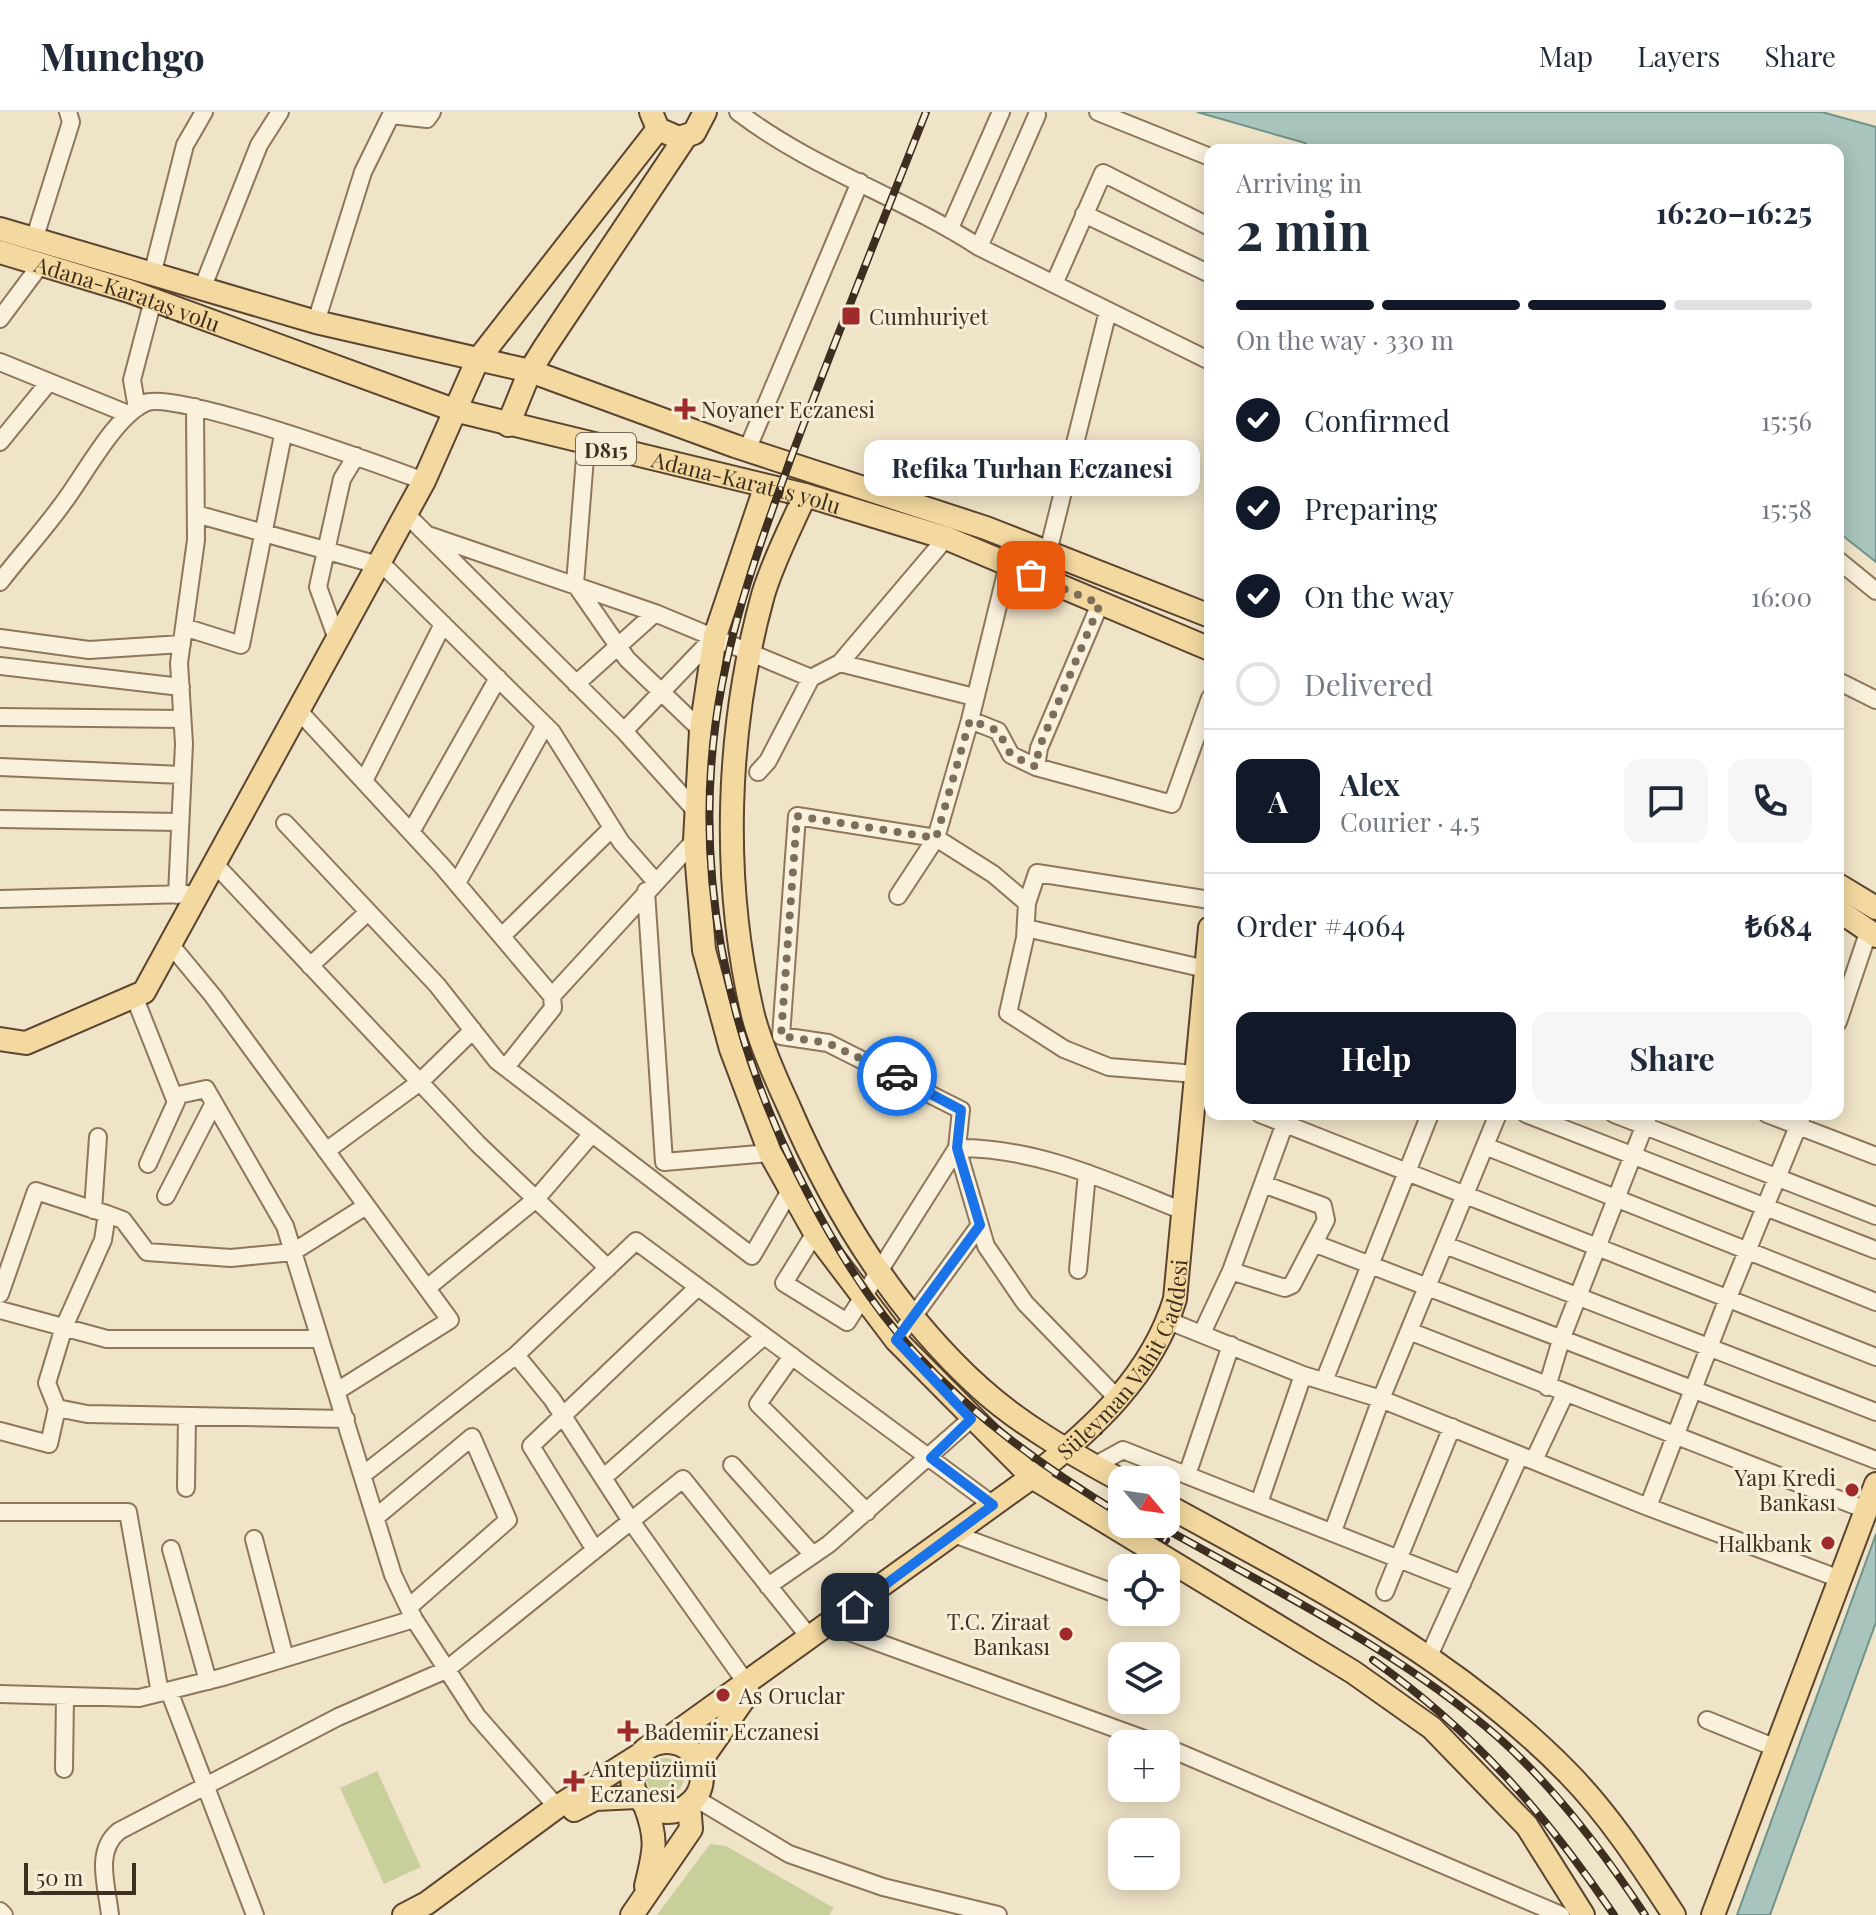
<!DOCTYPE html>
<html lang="en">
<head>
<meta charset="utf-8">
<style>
  body { margin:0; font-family:"Playfair Display",serif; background:#f6f6f7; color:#1f2937; height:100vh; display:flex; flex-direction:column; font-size:30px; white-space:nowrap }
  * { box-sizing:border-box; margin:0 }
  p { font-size:26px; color:#747a83 }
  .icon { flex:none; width:44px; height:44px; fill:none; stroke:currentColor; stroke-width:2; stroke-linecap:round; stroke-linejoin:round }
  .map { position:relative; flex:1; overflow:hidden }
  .side { position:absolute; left:1204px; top:32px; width:640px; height:976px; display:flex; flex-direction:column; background:#fff; border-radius:16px; box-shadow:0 4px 20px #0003 }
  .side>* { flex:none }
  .needle { width:52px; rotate:119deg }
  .controls { position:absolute; left:1108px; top:1354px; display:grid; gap:16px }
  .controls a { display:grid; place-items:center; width:72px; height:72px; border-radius:16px; background:#fff; box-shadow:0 4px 20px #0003; font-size:40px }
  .scale { position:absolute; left:24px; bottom:20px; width:112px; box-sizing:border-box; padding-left:8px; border:4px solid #3d2e20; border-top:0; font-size:22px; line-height:28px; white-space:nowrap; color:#3d2e20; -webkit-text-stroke:6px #f7eed8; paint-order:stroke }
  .pin { position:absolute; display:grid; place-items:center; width:68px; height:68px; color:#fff; margin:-34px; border-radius:16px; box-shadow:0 4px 12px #0006 }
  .courier { position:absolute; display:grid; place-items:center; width:80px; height:80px; margin:-40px; border:6px solid #1a73e8; border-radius:50%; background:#fff; color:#222; box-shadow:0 2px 10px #0007 }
  .bubble { position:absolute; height:56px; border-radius:16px; background:#fff; box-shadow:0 4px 20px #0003; font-size:26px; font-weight:700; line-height:56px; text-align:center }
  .summary em { font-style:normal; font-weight:700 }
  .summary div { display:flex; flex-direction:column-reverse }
  .summary { display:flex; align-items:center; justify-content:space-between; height:136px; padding:0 32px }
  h1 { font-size:52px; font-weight:700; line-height:60px }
  .bar { display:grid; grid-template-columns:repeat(4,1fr); gap:12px 8px; align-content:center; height:96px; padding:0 32px }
  .bar i { height:10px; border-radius:6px; background:#e0e1e3 }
  .bar .selected { background:#111827 }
  .bar p { grid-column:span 4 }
  .line { display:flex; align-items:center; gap:20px; padding:0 32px; border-top:2px solid #e0e1e3 }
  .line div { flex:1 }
  .round { display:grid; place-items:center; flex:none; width:84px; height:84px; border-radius:16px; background:#f6f6f7 }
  ol { padding:0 32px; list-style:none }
  li { display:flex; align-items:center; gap:24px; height:88px }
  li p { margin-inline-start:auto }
  li .icon { padding:8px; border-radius:50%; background:#111827; color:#fff; stroke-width:4 }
  li:last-child { color:#747a83 }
  li i { width:44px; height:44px; border:4px solid #e0e1e3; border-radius:50% }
  .primary-button { display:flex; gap:16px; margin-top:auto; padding:16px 32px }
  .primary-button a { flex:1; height:92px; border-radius:16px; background:#111827; color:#fff; font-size:32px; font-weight:700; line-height:92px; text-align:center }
  .primary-button a+a { background:#f6f6f7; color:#1f2937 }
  header { display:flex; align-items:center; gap:48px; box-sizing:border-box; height:112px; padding:0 40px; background:#fff; border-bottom:2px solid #e0e1e3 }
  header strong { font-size:38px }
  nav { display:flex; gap:44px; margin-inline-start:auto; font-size:28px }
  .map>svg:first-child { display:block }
  .green { fill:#c9cf9b }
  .water { fill:#a9c4bc; stroke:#6f938a; stroke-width:2 }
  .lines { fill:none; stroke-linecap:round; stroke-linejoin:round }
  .minor-casing { stroke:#8d765c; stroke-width:20 }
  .major-casing { stroke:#5b4430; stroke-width:26 }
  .minor { stroke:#faf1dc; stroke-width:16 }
  .major { stroke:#f3d9a0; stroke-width:22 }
  .rail-casing { stroke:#3d2e20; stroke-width:8 }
  .rail { stroke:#f7eed8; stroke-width:5; stroke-dasharray:15; stroke-linecap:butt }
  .done { stroke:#7c6e5b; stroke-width:8; stroke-dasharray:0 14.4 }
  .route { stroke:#1a73e8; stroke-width:10 }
  .poi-dot { fill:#9e2a2b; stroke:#f7eed8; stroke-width:3 }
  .labels { text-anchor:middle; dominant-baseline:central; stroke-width:6; stroke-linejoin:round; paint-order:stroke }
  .shield { fill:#f7eed8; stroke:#756857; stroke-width:2 }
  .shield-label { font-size:20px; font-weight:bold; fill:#3d2e20 }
  .street-label { font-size:22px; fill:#3d2e20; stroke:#f7eed8 }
  .poi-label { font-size:22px; fill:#3d2e20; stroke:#f7eed8; text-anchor:start }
</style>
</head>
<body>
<header>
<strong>Munchgo</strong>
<nav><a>Map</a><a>Layers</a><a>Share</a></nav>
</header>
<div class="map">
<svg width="1876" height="1803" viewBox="0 0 1876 1803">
  <rect width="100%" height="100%" fill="#f0e4c8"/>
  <!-- green -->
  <path class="green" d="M646 1665a19 19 0 1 1 38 0a19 19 0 1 1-38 0Z
    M 377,1659 L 421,1755 L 384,1772 L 340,1676 Z
    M 710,1732 L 726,1734 L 834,1796 L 829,1803 L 657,1803 Z"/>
  <!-- water -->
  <path class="water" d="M 1197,0 L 1822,0 L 1876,15 L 1876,450 L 1838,420 L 1838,38 L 1313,38 L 1305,31 Z
    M 1876,1422 L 1876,1510 L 1770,1803 L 1737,1803 Z"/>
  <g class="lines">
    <defs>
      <path id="minor" d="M 738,0 C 811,56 902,85 979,135 L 1210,249
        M 1098,0 L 1210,45
        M 1084,102 L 1210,162
        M 950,116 L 1001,0
        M 34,128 L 71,10 L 68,0
        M 979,135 L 1037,3
        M 152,163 L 185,33 L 204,0
        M 1054,172 L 1103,61 L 1210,115
        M 202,177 L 259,33 L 280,0
        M 0,207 L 41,152
        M 316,210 L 363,60 L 391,3 L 427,7 L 432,0
        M 0,250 L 128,302
        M 137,296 L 132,268 L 153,188
        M 0,330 L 49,270
        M 586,333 L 575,472 L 627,547 L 701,618
        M 747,338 L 860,70
        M 196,402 L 378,453
        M 406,402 L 624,619 L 695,698
        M 431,424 L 655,501 L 811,566
        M 1048,440 L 1108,199
        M 1838,448 L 1876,479
        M 380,450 L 552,620 L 621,730 L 655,769
        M 1008,453 L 970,608 L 998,619 L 1011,643 L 1036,655 L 1172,692 L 1210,586
        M 0,470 C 20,444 42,420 61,394 C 83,366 114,305 145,291 C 174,277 383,354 424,369
        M 184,515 L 241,533 L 283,323
        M 0,526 L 89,538 L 182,532
        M 337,527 L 318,475 L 342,367 L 356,344
        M 840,551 L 974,585
        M 0,554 L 181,575
        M 1838,569 L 1876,588
        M 576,572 L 655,501
        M 298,598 L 442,754 L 552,884 L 695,728
        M 0,605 L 182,607
        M 624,619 L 715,524
        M 0,655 L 182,663
        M 1036,655 L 1039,636 L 1100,492
        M 758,660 L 768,649 L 811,566 L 840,551 L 946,426
        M 364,669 L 443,512
        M 0,707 L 180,710
        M 285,711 L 437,873 L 497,949 L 752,1144 L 791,1077
        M 411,720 L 498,566
        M 214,751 L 478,1032 L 608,1156
        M 457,771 L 545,613
        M 646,779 L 664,1050 L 770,1041
        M 177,783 L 184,632 L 179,551 L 196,428 L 195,295
        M 898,784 L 936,726 L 970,608
        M 0,787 L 187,782
        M 1027,791 L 993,762 L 936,726 L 797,704 L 781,924 L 828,931 L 961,998 L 957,1036 L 986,1134 L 1025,1191 L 1117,1286
        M 1026,816 L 1206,857
        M 502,824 L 612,716
        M 170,832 L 213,884 L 450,1208 L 337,1279
        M 310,854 L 368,800
        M 134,884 L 176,990 L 148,1052
        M 1838,910 L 1869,818
        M 506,955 L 553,896 L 552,884
        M 1196,962 L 1109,955 L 1064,937 L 1008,901 L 1025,826 L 1027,791 L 1037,761 L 1210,788
        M 1194,979 L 1210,985
        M 174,984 L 206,977 L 285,1114 L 393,1463 L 414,1507 L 477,1604 L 557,1695
        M 1260,1002 L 1876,1245
        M 1526,1002 L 1876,1138
        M 1614,1002 L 1876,1104
        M 1767,1002 L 1876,1044
        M 1485,1034 L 1876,1190
        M 326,1039 L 420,970 L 473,918
        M 166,1084 L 214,991
        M 93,1098 L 98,1025
        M 815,1121 L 784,1171 L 847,1210 L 957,1036 C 1036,1035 1111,1070 1183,1099
        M 1316,1132 L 1876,1348
        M 1445,1133 L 1876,1300
        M 1078,1158 L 1087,1061
        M 1231,1159 L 1285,1176 L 1292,1173 L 1326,1108 L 1323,1094 L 1263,1072
        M 427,1176 L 536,1087 L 591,1023
        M 0,1182 L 36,1079 L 107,1102
        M 0,1198 L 107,1227 L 320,1227
        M 1169,1209 L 1303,1263 L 1381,1287 L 1648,1395 L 1840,1467
        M 1409,1219 L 1866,1398
        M 1202,1221 L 1231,1159 L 1285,1011
        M 896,1228 L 980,1113
        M 792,1244 L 758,1292 L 867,1400
        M 1324,1269 L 1430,1002
        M 1547,1275 L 1561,1228 L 1649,1002
        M 57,1296 L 47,1271 L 64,1215 L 103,1128 L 107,1102 L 123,1108 L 147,1140 L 231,1146 L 293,1140 L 366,1094
        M 0,1319 L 49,1332 L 57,1296 L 87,1302 L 346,1307
        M 1534,1348 L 1565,1282
        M 732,1353 L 813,1443
        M 1094,1354 L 1123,1338 L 1462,1472
        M 364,1362 L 516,1243
        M 1187,1363 L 1231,1233
        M 603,1366 L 764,1224
        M 186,1376 L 187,1304
        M 1259,1391 L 1303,1263
        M 1648,1395 L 1728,1186 L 1803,1002
        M 0,1400 L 128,1400 L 160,1581
        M 376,1405 L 472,1325 L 508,1408 L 409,1495
        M 1333,1419 L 1381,1287 L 1498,1002
        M 954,1422 L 1122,1484
        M 254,1427 L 285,1546
        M 171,1437 L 208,1569
        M 595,1438 L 531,1334 L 698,1175
        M 768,1474 L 829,1432 L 971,1307
        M 1385,1480 L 1452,1315
        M 830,1513 L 1158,1632
        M 1429,1544 L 1520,1343
        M 747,1572 L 631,1409 L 552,1287 L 516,1243 L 636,1129 L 993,1393
        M 169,1579 L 255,1803
        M 0,1582 L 139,1586 L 223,1565 L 414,1507
        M 1707,1608 L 1776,1636
        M 1166,1635 L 1561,1803
        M 64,1657 L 65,1584
        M 695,1686 L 789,1742 L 883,1775 L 998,1803
        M 0,1799 L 4,1803
        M 110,1803 C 107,1774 94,1739 119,1719 L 338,1605 L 446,1558 L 683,1367 L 811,1527"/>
      <g id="major">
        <path d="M 651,0 L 658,17 L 679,26 L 694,21 L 705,0"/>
        <path d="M 0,117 L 316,210 L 530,259 L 735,334 L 986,416 L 1210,504"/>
        <path id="s1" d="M 0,140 L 129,179 L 454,298 L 805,383 L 946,426 L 1210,537"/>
        <path d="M 508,313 L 530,259 L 545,235 L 686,24"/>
        <path d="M 765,376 L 715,524 L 701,618 L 695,728 L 704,838 L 731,937 L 770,1041 L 815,1121 L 896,1228 L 1032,1365 L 1353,1560 L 1432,1616 L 1527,1714 L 1583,1803"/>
        <path d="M 805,383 C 791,415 773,449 763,483 C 726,617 721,768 753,903 C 761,934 775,965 788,993 C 834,1100 894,1198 980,1276 C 1021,1313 1074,1343 1122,1369"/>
        <path d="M 1838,773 L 1876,796"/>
        <path d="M 1838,798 L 1876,824"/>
        <path d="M 0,927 L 26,931 L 144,880 L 424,369 L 477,249 L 658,17"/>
        <path d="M 1166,1393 C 1308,1471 1454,1544 1569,1662 C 1610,1704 1642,1754 1674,1803"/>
        <path id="s2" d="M 665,1629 L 1032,1365 C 1093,1317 1152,1263 1175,1187 L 1210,816"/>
        <circle cx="667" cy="1665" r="35"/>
        <path d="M 699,1651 L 748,1581"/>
        <path d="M 644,1691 C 658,1726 655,1738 646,1774"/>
        <path d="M 574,1698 L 595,1687 L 637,1685"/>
        <path d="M 404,1803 L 427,1791 L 557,1695 L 638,1644"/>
        <path d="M 632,1803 L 691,1717 L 689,1692"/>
        <path d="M 1713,1803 L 1876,1372"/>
      </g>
    </defs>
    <!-- minor casing -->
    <use href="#minor" class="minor-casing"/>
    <!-- major casing -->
    <use href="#major" class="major-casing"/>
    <!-- minor -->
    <use href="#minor" class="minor"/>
    <!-- major -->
    <use href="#major" class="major"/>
    <defs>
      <path id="rail" d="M 926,0 C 881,114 835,228 792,343 C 765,418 737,493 722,572 C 688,749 725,925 808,1082 C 837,1138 872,1194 915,1241 C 975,1306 1046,1357 1122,1403
        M 1138,1412 L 1166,1428
        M 1157,1412 C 1273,1478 1397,1537 1498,1625 C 1555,1676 1603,1739 1645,1803
        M 1373,1548 C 1474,1620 1545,1701 1614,1803"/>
    </defs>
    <!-- rail casing -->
    <use href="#rail" class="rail-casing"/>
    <!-- rail -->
    <use href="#rail" class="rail"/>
  </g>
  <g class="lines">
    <!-- done -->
    <path class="done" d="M 897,964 L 828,931 L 781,924 L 797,704 L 936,726 L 970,608 L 998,619 L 1011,643 L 1036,655 L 1039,636 L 1100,492 L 1031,463"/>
    <!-- route -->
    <path class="route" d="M 855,1495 L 993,1393 L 931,1346 L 971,1307 L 896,1228 L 980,1113 L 957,1036 L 961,998 L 897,964"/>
  </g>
  <!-- markers -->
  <g class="poi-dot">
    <rect x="841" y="194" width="20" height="20" rx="4"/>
    <path d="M681 285h8v8h8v8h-8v8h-8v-8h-8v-8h8z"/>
    <circle cx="1852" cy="1378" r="8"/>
    <circle cx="1828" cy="1431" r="8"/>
    <circle cx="1066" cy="1522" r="8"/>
    <circle cx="723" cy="1583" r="8"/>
    <path d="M624 1607h8v8h8v8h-8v8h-8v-8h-8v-8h8z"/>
    <path d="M570 1657h8v8h8v8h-8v8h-8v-8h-8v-8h8z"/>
  </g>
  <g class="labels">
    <!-- shield labels -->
    <rect class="shield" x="576" y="321" width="60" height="32" rx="6"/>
    <g class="shield-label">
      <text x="606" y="337">D815</text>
    </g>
    <!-- street labels -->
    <g class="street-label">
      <text stroke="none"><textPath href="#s1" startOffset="134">Adana-Karataş yolu</textPath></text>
      <text stroke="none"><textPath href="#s1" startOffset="782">Adana-Karataş yolu</textPath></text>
      <text stroke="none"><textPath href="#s2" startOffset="606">Süleyman Vahit Caddesi</textPath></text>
    </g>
    <!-- poi labels -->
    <g class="poi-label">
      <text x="869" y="204">Cumhuriyet</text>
      <text x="701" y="297">Noyaner Eczanesi</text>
      <text x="1836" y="1365" text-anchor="end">Yapı Kredi<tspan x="1836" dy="25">Bankası</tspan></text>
      <text x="1812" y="1431" text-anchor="end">Halkbank</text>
      <text x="1050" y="1509" text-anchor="end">T.C. Ziraat<tspan x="1050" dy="25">Bankası</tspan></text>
      <text x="739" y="1583">As Oruclar</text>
      <text x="644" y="1619">Bademir Eczanesi</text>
      <text x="590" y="1656">Antepüzümü<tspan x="590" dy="25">Eczanesi</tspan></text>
    </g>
  </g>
</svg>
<div class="controls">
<a><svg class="needle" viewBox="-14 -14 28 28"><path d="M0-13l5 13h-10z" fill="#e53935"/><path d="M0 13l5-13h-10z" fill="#747a83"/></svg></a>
<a><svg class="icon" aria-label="locate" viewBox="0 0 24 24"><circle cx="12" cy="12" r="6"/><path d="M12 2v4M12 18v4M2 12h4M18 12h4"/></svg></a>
<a><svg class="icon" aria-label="layers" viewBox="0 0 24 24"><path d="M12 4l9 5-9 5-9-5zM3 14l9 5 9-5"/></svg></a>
<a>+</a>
<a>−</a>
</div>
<div class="scale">50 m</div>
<div class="pin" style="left:1031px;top:463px;background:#ea580c"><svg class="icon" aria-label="bag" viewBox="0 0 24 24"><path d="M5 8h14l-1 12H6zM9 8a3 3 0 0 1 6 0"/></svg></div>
<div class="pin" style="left:855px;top:1495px;background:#1f2937"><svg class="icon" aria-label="home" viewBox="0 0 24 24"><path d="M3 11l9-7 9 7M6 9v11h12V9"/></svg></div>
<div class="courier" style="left:897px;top:964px"><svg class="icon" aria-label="car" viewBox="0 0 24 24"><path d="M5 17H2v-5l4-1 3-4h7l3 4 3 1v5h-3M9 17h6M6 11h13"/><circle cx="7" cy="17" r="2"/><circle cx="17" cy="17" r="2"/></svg></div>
<div class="bubble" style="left:864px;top:328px;width:336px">Refika Turhan Eczanesi</div>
<section class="side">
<div class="summary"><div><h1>2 min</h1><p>Arriving in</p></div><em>16:20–16:25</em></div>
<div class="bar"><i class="selected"></i><i class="selected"></i><i class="selected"></i><i></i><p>On the way · 330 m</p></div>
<ol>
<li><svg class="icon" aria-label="check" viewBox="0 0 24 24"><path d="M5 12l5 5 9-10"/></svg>Confirmed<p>15:56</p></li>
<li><svg class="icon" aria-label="check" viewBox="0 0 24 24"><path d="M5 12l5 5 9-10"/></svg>Preparing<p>15:58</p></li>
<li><svg class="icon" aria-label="check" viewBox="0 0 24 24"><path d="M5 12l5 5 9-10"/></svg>On the way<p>16:00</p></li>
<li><i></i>Delivered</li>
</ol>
<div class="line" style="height:144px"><b class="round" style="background:#111827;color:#fff">A</b><div><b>Alex</b><p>Courier · 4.5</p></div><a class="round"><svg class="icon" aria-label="chat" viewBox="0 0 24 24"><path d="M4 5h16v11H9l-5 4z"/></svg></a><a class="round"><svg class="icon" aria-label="phone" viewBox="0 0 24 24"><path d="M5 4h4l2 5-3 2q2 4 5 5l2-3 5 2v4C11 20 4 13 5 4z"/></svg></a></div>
<div class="line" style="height:104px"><div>Order #4064</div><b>₺684</b></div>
<div class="primary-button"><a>Help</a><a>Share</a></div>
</section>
</div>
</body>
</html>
